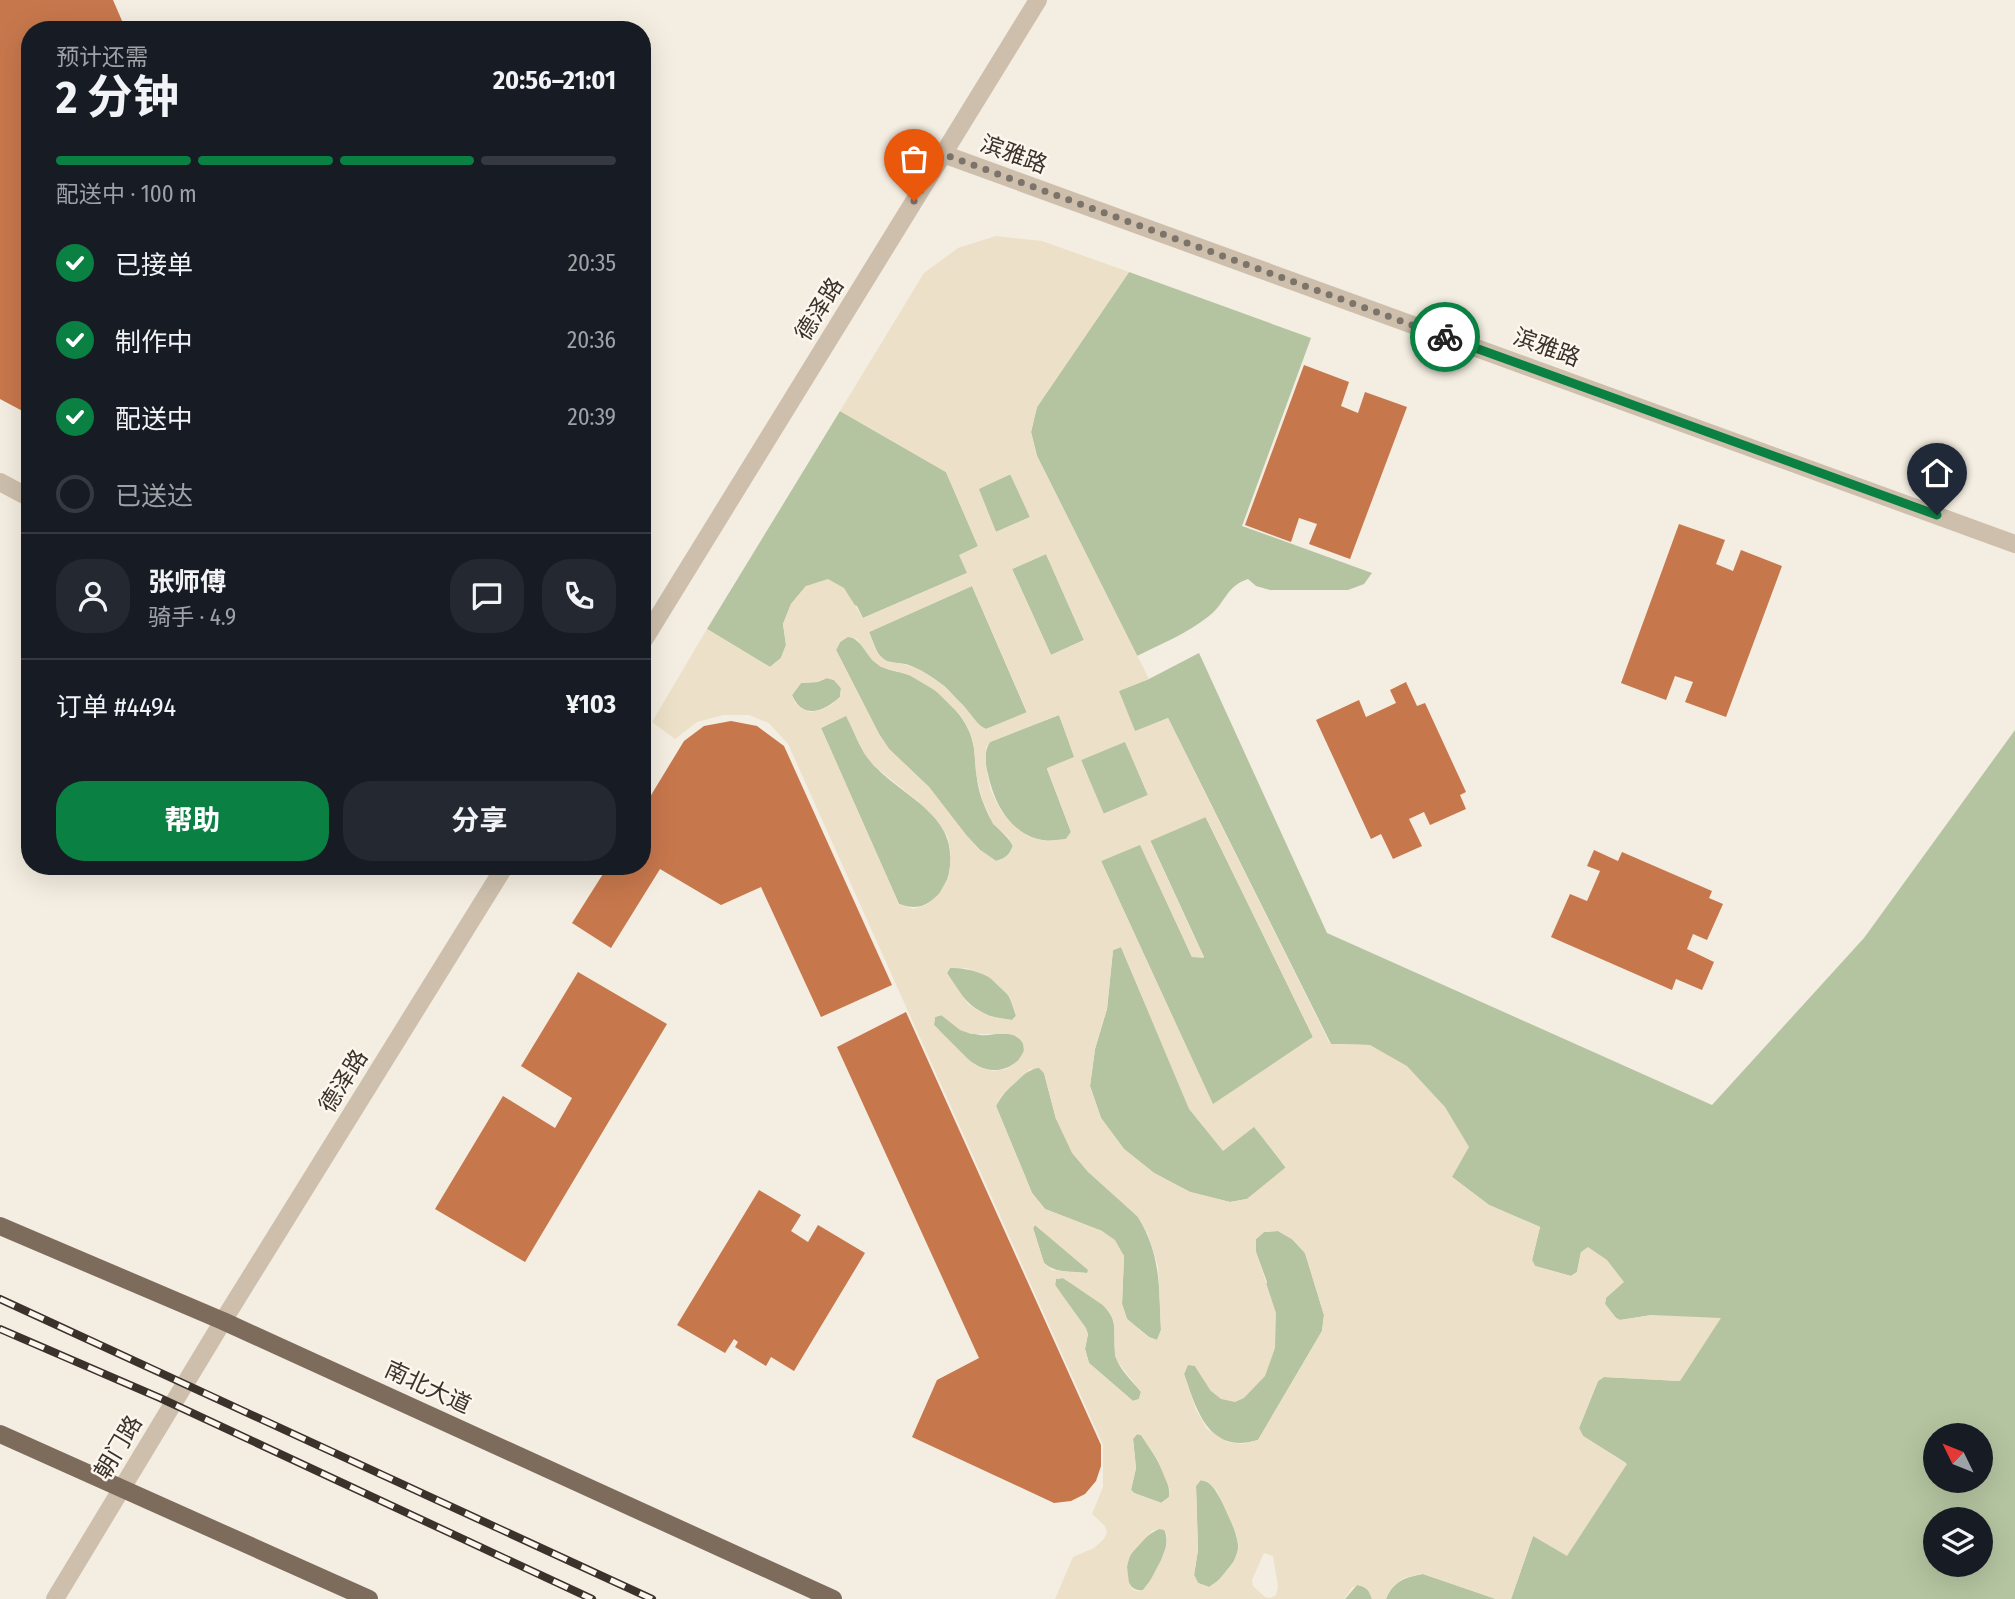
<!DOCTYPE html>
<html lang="zh">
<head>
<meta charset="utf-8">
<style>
  body { margin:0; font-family:"Fira Sans Condensed","Noto Sans SC",sans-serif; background:#242831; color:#f1f3f6; height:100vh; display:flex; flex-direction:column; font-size:26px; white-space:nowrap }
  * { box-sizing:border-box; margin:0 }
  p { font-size:23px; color:#9ea1a6 }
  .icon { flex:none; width:38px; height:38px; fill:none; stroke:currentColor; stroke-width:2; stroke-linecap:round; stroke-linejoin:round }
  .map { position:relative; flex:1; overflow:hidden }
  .sheet { position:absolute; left:21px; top:21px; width:630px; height:854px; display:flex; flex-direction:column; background:#171b24; border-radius:28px; box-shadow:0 7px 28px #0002 }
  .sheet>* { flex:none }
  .needle { width:46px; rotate:313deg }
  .controls { position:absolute; left:1923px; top:1423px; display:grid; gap:14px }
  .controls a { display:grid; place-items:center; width:70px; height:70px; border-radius:50%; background:#171b24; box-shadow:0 7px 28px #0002; font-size:35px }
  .pin { position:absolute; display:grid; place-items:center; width:60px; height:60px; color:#fff; margin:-72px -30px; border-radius:50% 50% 50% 0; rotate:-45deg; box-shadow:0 0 7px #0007 }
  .pin .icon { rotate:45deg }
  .courier { position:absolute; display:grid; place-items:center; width:70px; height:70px; margin:-35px; border:5px solid #0b8043; border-radius:50%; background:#fff; color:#222; box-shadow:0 2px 9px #0007 }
  .headline em { font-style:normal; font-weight:700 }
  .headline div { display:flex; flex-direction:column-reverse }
  .headline { display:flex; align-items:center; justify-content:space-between; height:119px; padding:0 35px }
  h1 { font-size:46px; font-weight:700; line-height:52px }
  .bar { display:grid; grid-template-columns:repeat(4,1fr); gap:10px 7px; align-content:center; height:84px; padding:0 35px }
  .bar i { height:9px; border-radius:5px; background:#363941 }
  .bar .selected { background:#0b8043 }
  .bar p { grid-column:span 4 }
  .line { display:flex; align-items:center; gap:18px; padding:0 35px; border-top:2px solid #363941 }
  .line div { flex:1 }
  .round { display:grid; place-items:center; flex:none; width:74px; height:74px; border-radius:28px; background:#242831 }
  ol { padding:0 35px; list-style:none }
  li { display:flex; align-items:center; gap:21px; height:77px }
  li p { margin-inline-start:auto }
  li .icon { padding:7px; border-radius:50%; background:#0b8043; color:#fff; stroke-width:4 }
  li:last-child { color:#9ea1a6 }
  li i { width:38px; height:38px; border:4px solid #363941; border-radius:50% }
  .cta { display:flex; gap:14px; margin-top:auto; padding:14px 35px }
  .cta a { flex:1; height:80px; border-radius:28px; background:#0b8043; color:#fff; font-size:28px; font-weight:700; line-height:80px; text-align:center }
  .cta a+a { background:#242831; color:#f1f3f6 }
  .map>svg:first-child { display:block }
  .green { fill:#b4c4a0; fill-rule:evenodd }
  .plaza { fill:#ece0c8; fill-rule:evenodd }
  .building { fill:#c7774c }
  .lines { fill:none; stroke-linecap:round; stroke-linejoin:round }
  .tertiary { stroke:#cdbfac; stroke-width:18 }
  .primary { stroke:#7d6b5c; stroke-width:18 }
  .rail-casing { stroke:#3b322b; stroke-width:8 }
  .rail { stroke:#fbf6ee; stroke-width:5; stroke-dasharray:16; stroke-linecap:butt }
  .done { stroke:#7c736b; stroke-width:7; stroke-dasharray:0 12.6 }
  .route { stroke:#0b8043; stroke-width:9 }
  .labels { text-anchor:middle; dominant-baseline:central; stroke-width:5; stroke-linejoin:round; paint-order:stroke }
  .street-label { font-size:23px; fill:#3b322b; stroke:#fbf6ee }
</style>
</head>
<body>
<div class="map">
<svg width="2015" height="1599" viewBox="0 0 2015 1599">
  <rect width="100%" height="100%" fill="#f4ede1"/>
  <!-- green -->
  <path class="green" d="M 1129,272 L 1311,338 L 1242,526 L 1372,573 L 1364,584 L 1348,590 L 1270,590 L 1256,586 L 1248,579 C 1226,586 1225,604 1209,616 C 1188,633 1161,644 1137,656 L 1037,456 L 1031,432 L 1037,407 Z
    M 840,411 L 946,472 L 978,546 L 967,573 L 863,618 L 857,606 L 806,586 L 791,604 L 783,624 L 786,645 L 781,658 L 770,667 L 707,629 Z
    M 1011,474 L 1030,517 L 996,532 L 978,489 Z
    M 1046,554 L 1084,640 L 1051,655 L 1012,569 Z
    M 972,586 L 1027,713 L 986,729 C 974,724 956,696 944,686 C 933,677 920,669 906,664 C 899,663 890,664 885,660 C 876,655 873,641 869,632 Z
    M 848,636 C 864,641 865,656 879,665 C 887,671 899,671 909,675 C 919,679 929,685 937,692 C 955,707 971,725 974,749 C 976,767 976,785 983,802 C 986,810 990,820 996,826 C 1002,833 1008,837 1013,846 C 1009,855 1006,858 996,861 L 980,850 L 966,835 L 929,787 L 889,749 L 879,734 L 836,650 L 840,642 Z
    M 1199,653 L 1327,933 L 1712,1105 L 1864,938 L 2015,730 L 2015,1599 L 1511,1599 L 1533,1536 L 1626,1463 L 1583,1436 L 1579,1428 L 1598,1381 L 1604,1377 L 1680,1381 L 1652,1315 L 1620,1320 L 1616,1318 L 1605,1304 L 1606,1298 L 1581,1252 L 1577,1272 L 1571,1276 L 1535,1266 L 1532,1260 L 1540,1227 L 1489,1205 L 1452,1177 L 1370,1045 L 1331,1044 L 1168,718 L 1135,732 L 1118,691 L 1149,679 ZM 1936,1435 L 1981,1435 L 1981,1480 L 1936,1480 ZM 1936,1519 L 1981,1519 L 1981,1564 L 1936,1564 Z
    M 827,678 L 834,680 L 841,688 L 840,697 C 823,712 803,720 792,695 L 801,683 L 817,682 Z
    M 847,715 C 854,732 860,750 872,763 C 901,797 956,812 950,866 C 949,878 944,891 934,899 C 922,908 914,909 899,904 L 821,728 Z
    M 1059,715 L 1075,757 L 1047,769 L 1071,832 L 1066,839 C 1021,849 996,813 988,774 C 985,764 984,750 990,742 Z
    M 1125,741 L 1148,795 L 1103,814 L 1081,760 Z
    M 1205,816 L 1313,1037 L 1213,1105 L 1101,861 L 1140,844 L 1192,957 L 1204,957 L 1150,840 Z
    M 1121,947 L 1190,1109 L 1254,1126 L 1286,1168 L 1247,1199 L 1230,1202 L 1190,1192 L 1154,1173 L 1124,1149 L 1101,1118 L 1090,1086 L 1095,1049 L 1107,1009 L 1113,950 Z
    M 950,968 C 972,968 996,975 1008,995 C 1012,1001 1014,1009 1016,1016 L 1012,1020 C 978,1018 963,1001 947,973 Z
    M 942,1015 C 954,1024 964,1033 980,1035 C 991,1037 1007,1029 1017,1037 C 1039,1051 1005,1081 978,1066 C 961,1057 947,1038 934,1025 L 935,1017 Z
    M 1040,1067 L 1044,1073 L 1056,1119 L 1138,1217 C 1161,1255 1159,1287 1161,1330 L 1157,1340 L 1149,1337 L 1127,1319 L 1122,1304 L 1124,1256 L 1102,1231 L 1045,1209 L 1032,1193 L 996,1106 C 1004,1091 1022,1071 1040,1067 Z
    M 1035,1225 L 1089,1270 L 1087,1273 C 1072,1272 1055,1273 1044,1263 L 1033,1228 Z
    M 1278,1231 L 1292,1239 L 1305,1253 L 1324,1315 L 1322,1331 L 1258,1440 C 1209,1455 1197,1411 1184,1374 L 1188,1364 L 1195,1366 L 1211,1391 L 1267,1282 L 1256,1252 L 1256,1239 L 1264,1232 Z
    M 1063,1278 C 1078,1288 1101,1298 1110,1314 C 1118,1326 1112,1343 1116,1357 C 1119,1369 1133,1382 1141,1392 L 1139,1399 L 1133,1401 L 1089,1363 L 1085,1349 L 1088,1334 L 1055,1285 L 1056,1279 Z
    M 1137,1434 L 1141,1435 C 1151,1450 1172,1479 1169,1497 L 1161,1503 L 1134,1493 L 1131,1490 L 1136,1468 L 1133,1439 Z
    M 1200,1480 C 1205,1481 1206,1481 1210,1484 C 1220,1493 1240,1536 1238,1549 C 1236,1564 1221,1580 1209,1587 L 1198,1583 L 1194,1575 L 1198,1550 L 1196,1486 Z
    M 1159,1529 L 1164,1529 C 1173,1548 1155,1576 1143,1590 C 1125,1593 1124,1568 1130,1556 C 1135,1546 1149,1533 1159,1529 Z
    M 1423,1574 L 1496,1599 L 1386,1599 C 1393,1581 1406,1577 1423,1574 Z
    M 1357,1585 C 1365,1586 1371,1591 1372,1599 L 1345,1599 Z"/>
  <!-- plaza -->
  <path class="plaza" d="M 996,236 L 1042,241 L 1129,272 L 1037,407 L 1031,432 L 1037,456 L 1149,679 L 1119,691 L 1135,731 L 1168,718 L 1330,1044 L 1370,1045 L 1407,1066 L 1445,1107 L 1469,1147 L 1452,1177 L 1489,1205 L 1540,1227 L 1532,1260 L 1535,1266 L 1571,1276 L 1577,1272 L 1581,1252 L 1588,1247 L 1607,1260 L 1624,1282 L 1606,1298 L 1605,1304 L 1616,1318 L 1620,1320 L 1652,1315 L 1721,1318 L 1680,1381 L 1604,1377 L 1598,1381 L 1579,1428 L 1583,1436 L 1627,1464 L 1567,1556 L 1533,1536 L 1511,1599 L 1496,1599 L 1423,1574 L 1403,1578 L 1389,1591 L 1386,1599 L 1372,1599 L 1368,1590 L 1363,1586 L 1357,1585 L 1352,1588 L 1344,1599 L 1055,1599 L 1073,1557 L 1094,1548 L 1103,1540 L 1107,1533 L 1105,1526 L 1092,1514 L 1103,1487 L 1103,1445 L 788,744 L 769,723 L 749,715 L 723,715 L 697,722 L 675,739 L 652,722 L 707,629 L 770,667 L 781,658 L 786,645 L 783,624 L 791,604 L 806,586 L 828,579 L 844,588 L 863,618 L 967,573 L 959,555 L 978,546 L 946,472 L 840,411 L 924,273 L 958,248 ZM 1010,474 L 1030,517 L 996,532 L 979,489 ZM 1046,554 L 1084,640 L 1051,655 L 1012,569 ZM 972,586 L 1027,712 L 986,729 L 980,726 L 964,706 L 944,686 L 922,671 L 904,664 L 886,661 L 878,654 L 869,632 ZM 848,637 L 857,639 L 872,660 L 881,667 L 909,675 L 936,691 L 961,716 L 970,732 L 974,747 L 976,773 L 982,799 L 993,824 L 1008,837 L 1013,846 L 1009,854 L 1003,859 L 996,861 L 980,850 L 966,835 L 929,787 L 889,749 L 879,734 L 836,650 L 840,642 ZM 827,678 L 834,680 L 841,688 L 840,697 L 831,705 L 821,710 L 810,712 L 801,708 L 795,703 L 792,695 L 801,683 L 818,682 ZM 1059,715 L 1074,757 L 1047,768 L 1071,832 L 1066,839 L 1045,841 L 1027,836 L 1013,825 L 1001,811 L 991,791 L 986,767 L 986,747 L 990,742 ZM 846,716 L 864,753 L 874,766 L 918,801 L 937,820 L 948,837 L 951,856 L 949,876 L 939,894 L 926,905 L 913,909 L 899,904 L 821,728 ZM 1125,742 L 1148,795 L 1104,814 L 1081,760 ZM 1206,817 L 1313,1037 L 1213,1104 L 1101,861 L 1140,845 L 1192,957 L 1204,958 L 1150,841 ZM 1121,947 L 1189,1109 L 1223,1151 L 1254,1127 L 1286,1167 L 1247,1199 L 1230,1202 L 1190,1192 L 1154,1173 L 1124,1149 L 1101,1118 L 1090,1086 L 1095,1049 L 1107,1009 L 1113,950 ZM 950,968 L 966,968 L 988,976 L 1009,996 L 1016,1016 L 1012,1020 L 989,1016 L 968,1004 L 947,973 ZM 941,1015 L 960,1030 L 971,1034 L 1008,1034 L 1017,1036 L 1023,1043 L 1024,1051 L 1018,1061 L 1007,1069 L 993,1071 L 979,1067 L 970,1061 L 934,1025 L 935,1017 ZM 1039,1068 L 1044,1073 L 1056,1119 L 1072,1153 L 1088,1172 L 1138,1217 L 1148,1234 L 1158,1266 L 1161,1330 L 1157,1340 L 1148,1337 L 1127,1319 L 1122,1304 L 1124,1256 L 1115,1240 L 1102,1231 L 1045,1209 L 1032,1193 L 996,1106 L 1002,1095 L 1030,1069 ZM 1035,1225 L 1088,1270 L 1087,1273 L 1052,1270 L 1047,1266 L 1044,1263 L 1033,1228 ZM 1278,1231 L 1292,1239 L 1305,1253 L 1324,1315 L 1322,1331 L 1258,1440 L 1243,1444 L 1227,1442 L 1207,1429 L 1196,1410 L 1184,1374 L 1188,1365 L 1195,1366 L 1211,1391 L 1221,1399 L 1235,1402 L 1244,1398 L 1265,1376 L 1275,1348 L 1276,1313 L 1256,1252 L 1256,1239 L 1264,1232 ZM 1063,1278 L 1104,1306 L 1110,1313 L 1114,1321 L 1115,1356 L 1118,1362 L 1141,1392 L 1139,1399 L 1133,1401 L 1089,1363 L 1085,1349 L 1088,1334 L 1086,1328 L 1055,1285 L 1056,1279 ZM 1137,1434 L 1141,1435 L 1157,1459 L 1170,1490 L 1169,1497 L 1162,1503 L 1134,1493 L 1131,1490 L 1136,1468 L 1133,1439 ZM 1201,1480 L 1208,1482 L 1217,1491 L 1236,1533 L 1239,1547 L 1234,1561 L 1218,1581 L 1209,1587 L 1198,1583 L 1194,1575 L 1198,1550 L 1196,1486 ZM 1159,1529 L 1164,1530 L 1167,1536 L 1167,1544 L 1161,1560 L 1150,1581 L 1143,1590 L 1137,1591 L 1132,1589 L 1129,1584 L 1127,1566 L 1130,1555 L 1152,1531 ZM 1264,1553 L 1273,1556 L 1278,1587 L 1276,1595 L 1270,1598 L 1265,1597 L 1253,1586 L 1252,1580 Z"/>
  <!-- building -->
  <path class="building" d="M 0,0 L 113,0 L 126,30 L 30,30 L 30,415 L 0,399 Z
    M 1304,365 L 1349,382 L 1341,406 L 1358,413 L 1365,392 L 1407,407 L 1350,559 L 1309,544 L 1317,524 L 1299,518 L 1291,542 L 1245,525 Z
    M 1679,524 L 1725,540 L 1716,564 L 1733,571 L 1741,550 L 1782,566 L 1726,717 L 1685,702 L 1693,682 L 1675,676 L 1666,700 L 1621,683 Z
    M 1406,682 L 1417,706 L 1425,703 L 1466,792 L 1460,795 L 1466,809 L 1430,825 L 1424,812 L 1409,819 L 1422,846 L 1393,859 L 1381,834 L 1371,839 L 1316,720 L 1359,700 L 1366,717 L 1396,703 L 1390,690 Z
    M 731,721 L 757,726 L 784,746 L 892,985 L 821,1017 L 761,887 L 721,905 L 660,869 L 611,948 L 572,923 L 608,866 L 642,866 L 642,810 L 684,741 L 704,726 Z
    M 1594,850 L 1618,861 L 1622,852 L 1712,891 L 1709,898 L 1723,904 L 1707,940 L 1693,934 L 1687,949 L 1714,962 L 1702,990 L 1676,979 L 1672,990 L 1551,937 L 1570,894 L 1587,901 L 1600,871 L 1587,866 Z
    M 578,972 L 667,1024 L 525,1262 L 435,1209 L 503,1096 L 555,1128 L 572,1098 L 521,1066 Z
    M 906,1012 L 1101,1445 L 1101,1466 L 1096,1481 L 1085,1494 L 1071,1501 L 1054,1503 L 912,1437 L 937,1380 L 979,1358 L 837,1047 Z
    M 759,1190 L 801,1215 L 791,1231 L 808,1242 L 818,1225 L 865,1253 L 794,1371 L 771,1357 L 766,1366 L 735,1347 L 738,1342 L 734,1339 L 725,1353 L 677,1325 Z"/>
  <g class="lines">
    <!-- tertiary -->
    <path class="tertiary" d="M 943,154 L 2015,544
      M 0,482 L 30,498
      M 642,643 L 1038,0
      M 55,1599 L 223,1321 L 505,866"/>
    <!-- primary -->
    <path class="primary" d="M 0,1226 L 223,1321 L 833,1599
      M 0,1434 L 369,1599"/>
    <defs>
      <path id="rail" d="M 0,1299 L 652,1599
        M 0,1329 L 160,1398 L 592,1599"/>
    </defs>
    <!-- rail casing -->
    <use href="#rail" class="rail-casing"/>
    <!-- rail -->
    <use href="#rail" class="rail"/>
  </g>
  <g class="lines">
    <!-- done -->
    <path class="done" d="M 914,201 L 943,154 L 1445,337"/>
    <!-- route -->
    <path class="route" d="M 1445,337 L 1937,515"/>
  </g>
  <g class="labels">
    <!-- street labels -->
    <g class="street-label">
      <text transform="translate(1014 154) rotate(20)">滨雅路</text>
      <text transform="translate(819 309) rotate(-58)">德泽路</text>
      <text transform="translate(1547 347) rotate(20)">滨雅路</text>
      <text transform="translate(343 1081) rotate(-58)">德泽路</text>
      <text transform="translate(428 1387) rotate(25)">南北大道</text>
      <text transform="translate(118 1447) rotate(-59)">朝门路</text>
    </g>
  </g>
</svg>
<div class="controls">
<a><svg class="needle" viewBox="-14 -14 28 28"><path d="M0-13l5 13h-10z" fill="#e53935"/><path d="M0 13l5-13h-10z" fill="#9ea1a6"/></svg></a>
<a><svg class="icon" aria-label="layers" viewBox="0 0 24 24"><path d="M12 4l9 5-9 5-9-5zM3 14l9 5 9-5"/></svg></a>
</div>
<div class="pin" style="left:914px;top:201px;background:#ea580c"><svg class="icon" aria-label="bag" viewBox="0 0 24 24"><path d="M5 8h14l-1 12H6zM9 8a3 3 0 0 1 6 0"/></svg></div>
<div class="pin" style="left:1937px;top:515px;background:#1f2937"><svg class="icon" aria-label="home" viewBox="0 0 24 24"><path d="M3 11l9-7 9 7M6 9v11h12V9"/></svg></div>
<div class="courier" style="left:1445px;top:337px"><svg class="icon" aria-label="bike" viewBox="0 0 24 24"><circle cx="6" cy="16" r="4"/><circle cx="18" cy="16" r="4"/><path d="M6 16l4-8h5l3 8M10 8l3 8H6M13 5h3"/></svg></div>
<section class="sheet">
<div class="headline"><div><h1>2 分钟</h1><p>预计还需</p></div><em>20:56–21:01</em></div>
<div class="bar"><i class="selected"></i><i class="selected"></i><i class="selected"></i><i></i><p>配送中 · 100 m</p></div>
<ol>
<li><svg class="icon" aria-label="check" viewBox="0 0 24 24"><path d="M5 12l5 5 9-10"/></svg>已接单<p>20:35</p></li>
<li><svg class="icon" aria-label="check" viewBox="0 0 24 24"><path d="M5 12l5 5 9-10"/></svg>制作中<p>20:36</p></li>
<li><svg class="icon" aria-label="check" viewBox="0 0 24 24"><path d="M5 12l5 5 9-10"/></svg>配送中<p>20:39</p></li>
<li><i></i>已送达</li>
</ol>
<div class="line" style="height:126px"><a class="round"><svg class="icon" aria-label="person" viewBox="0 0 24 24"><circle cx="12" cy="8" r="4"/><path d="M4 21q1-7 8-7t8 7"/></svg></a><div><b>张师傅</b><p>骑手 · 4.9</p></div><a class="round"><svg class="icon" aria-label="chat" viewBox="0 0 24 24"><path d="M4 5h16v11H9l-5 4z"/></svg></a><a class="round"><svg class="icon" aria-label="phone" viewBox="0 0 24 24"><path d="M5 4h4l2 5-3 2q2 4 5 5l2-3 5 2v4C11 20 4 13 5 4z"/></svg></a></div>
<div class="line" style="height:91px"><div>订单 #4494</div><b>¥103</b></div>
<div class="cta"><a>帮助</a><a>分享</a></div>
</section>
</div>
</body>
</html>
